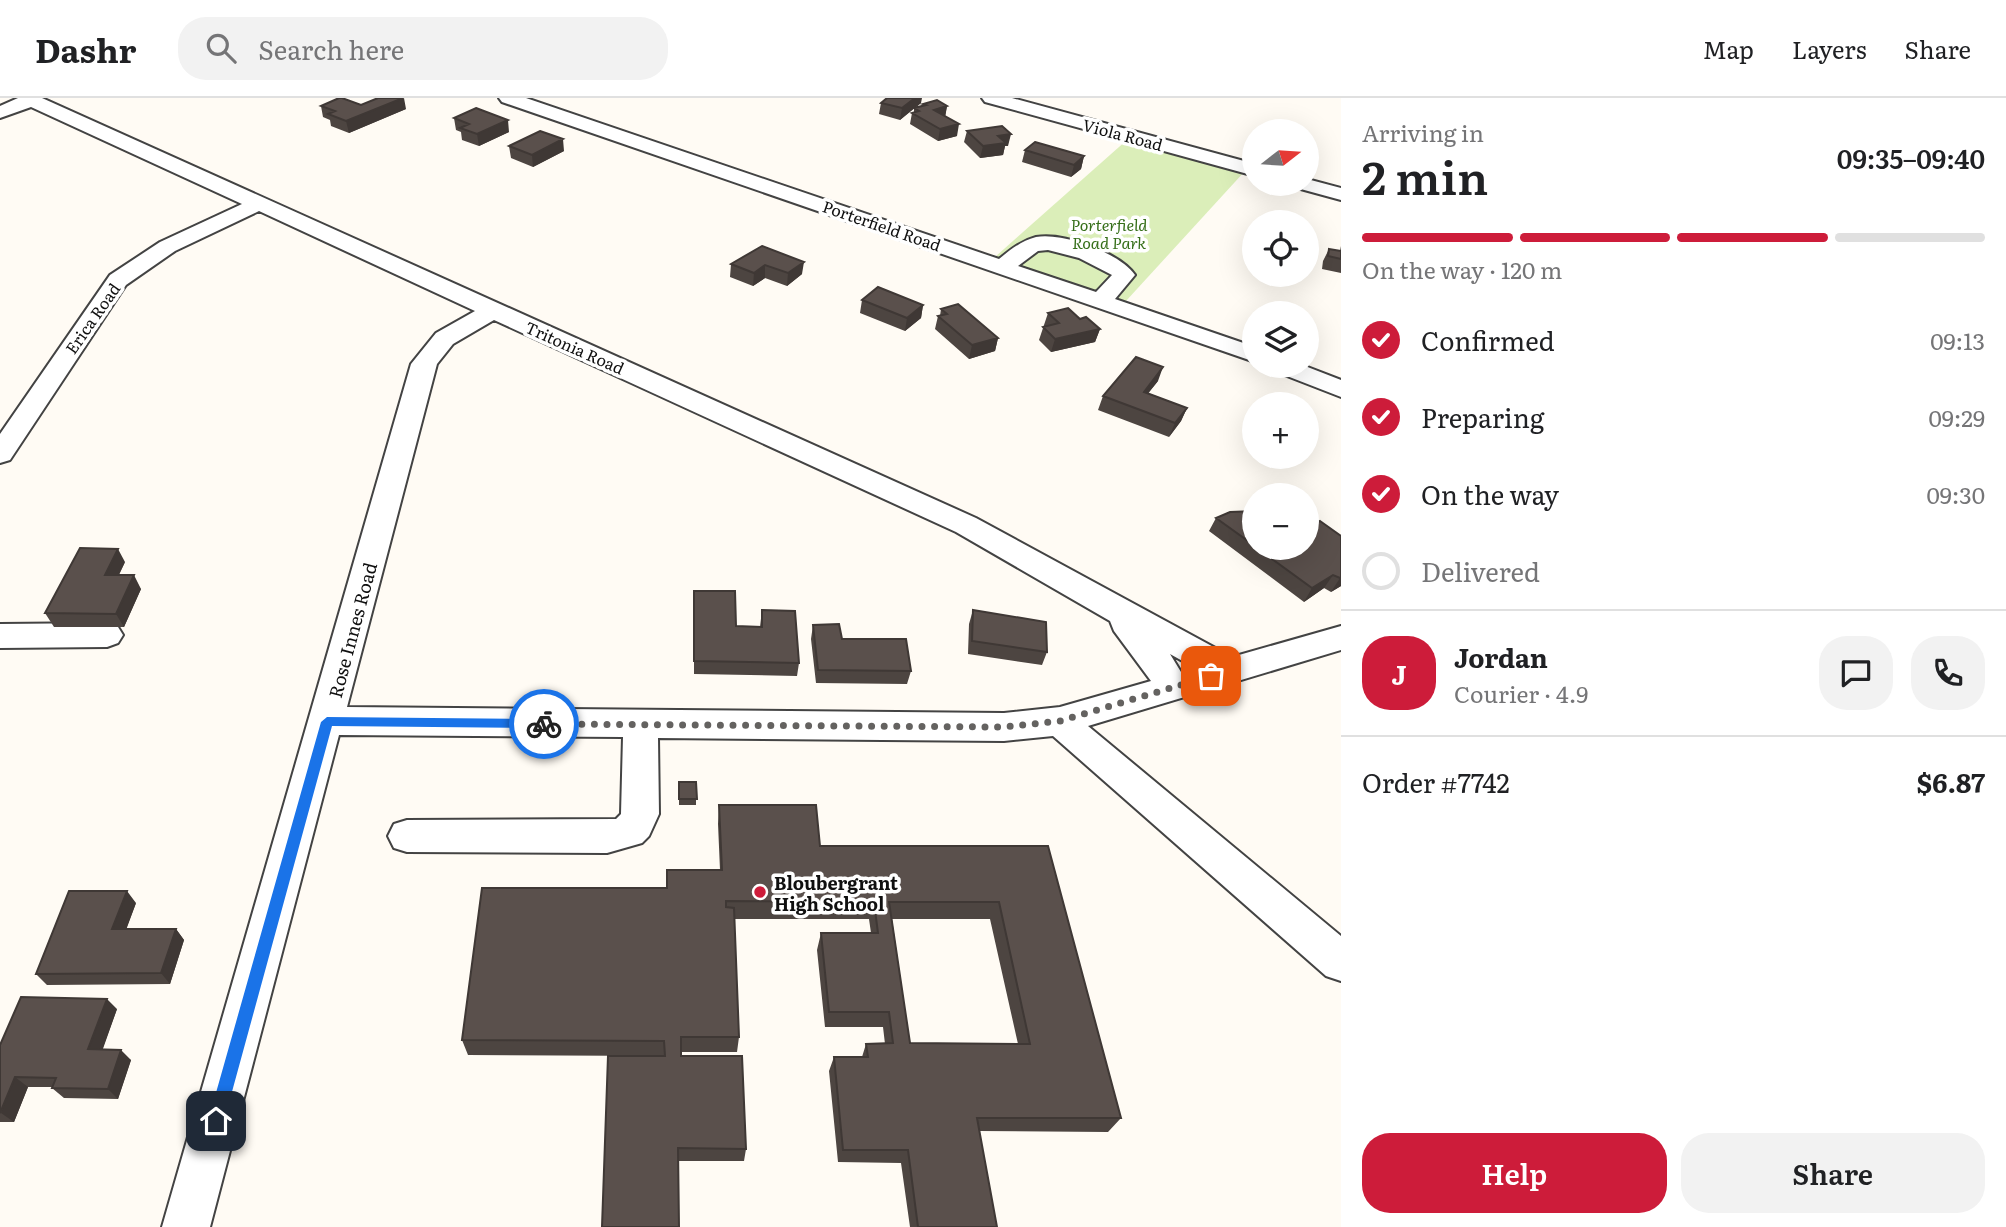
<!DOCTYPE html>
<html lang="en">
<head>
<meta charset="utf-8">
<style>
  body { margin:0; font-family:Literata,serif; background:#f2f2f2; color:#202124; height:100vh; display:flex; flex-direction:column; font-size:26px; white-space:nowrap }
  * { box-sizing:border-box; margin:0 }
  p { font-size:23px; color:#757577 }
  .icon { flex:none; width:38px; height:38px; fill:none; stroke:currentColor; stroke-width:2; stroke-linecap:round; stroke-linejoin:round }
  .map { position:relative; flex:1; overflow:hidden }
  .side { display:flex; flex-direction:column; background:#fff; width:665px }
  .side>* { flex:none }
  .needle { width:46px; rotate:73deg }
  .controls { position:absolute; left:1242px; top:21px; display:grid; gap:14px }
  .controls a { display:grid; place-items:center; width:77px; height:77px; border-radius:50%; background:#fff; box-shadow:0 7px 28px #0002; font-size:35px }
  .pin { position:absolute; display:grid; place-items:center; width:60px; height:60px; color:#fff; margin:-30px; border-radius:14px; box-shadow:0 4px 10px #0006 }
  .courier { position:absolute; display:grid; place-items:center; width:70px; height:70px; margin:-35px; border:5px solid #1a73e8; border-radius:50%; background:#fff; color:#222; box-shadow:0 2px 9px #0007 }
  .overview em { font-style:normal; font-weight:600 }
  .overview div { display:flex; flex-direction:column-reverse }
  .overview { display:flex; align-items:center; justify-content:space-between; height:119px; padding:0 21px }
  h1 { font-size:46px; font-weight:600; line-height:52px }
  .bar { display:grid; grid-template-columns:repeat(4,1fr); gap:10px 7px; align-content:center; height:84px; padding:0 21px }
  .bar i { height:9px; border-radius:5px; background:#e0e0e0 }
  .bar .current { background:#cd1c3a }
  .bar p { grid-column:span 4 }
  .line { display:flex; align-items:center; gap:18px; padding:0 21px; border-top:2px solid #e0e0e0 }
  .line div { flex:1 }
  .round { display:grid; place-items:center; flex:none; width:74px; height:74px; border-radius:28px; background:#f2f2f2 }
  ol { padding:0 21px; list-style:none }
  li { display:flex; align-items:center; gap:21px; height:77px }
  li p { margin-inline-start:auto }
  li .icon { padding:7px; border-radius:50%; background:#cd1c3a; color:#fff; stroke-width:4 }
  li:last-child { color:#757577 }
  li i { width:38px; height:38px; border:4px solid #e0e0e0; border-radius:50% }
  .action { display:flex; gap:14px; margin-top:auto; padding:14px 21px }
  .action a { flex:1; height:80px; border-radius:28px; background:#cd1c3a; color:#fff; font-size:28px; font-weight:600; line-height:80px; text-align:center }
  .action a+a { background:#f2f2f2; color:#202124 }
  header { display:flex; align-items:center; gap:42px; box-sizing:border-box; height:98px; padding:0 35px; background:#fff; border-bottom:2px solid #e0e0e0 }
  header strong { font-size:33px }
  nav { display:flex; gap:38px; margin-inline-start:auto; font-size:24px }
  .search { width:490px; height:63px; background:#f2f2f2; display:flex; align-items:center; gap:18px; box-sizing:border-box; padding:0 24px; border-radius:28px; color:#757577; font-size:26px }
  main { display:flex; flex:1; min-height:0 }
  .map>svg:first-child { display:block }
  .green { fill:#dbeeb9 }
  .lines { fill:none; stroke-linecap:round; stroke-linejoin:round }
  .minor-casing { stroke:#434343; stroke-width:4 }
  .minor { fill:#fff; fill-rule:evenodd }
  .wall { fill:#4d4541; fill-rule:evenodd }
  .shaded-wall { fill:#3f3835 }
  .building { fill:#5a504c; stroke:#3f3835; stroke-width:2; fill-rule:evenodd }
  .route { fill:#1a73e8 }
  .done { stroke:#646260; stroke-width:7; stroke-dasharray:0 12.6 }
  .poi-dot { fill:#cd1c3a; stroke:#fff; stroke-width:2.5 }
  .labels { text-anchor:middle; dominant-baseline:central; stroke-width:7; stroke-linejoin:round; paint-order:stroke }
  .far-street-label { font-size:16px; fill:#101010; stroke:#fff }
  .far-park-label { font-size:16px; font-style:italic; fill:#366f1a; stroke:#fff }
  .street-label { font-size:18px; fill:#101010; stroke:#fff }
  .poi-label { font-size:18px; font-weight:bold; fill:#101010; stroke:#fff; text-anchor:start }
</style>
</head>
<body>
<header>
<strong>Dashr</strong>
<div class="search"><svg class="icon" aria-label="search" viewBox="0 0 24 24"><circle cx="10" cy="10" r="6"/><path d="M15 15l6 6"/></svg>Search here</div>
<nav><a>Map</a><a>Layers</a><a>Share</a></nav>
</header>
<main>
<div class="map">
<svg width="1341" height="1129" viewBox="0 0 1341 1129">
  <rect width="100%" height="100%" fill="#fffbf4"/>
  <!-- green -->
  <path class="green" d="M 1128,41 L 1245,73 L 1126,203 L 995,159 Z"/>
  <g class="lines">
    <defs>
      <path id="minor" d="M 18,0 L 42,0 L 976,420 L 1232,559 L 1341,528 L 1341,552 L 1088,628 L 1341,838 L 1341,883 L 1326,878 L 1053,638 L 1004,643 L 658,640 L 659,716 L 649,738 L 642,745 L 607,755 L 407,754 L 394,750 L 388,738 L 394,726 L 407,722 L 616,721 L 621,716 L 623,639 L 339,637 L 210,1129 L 162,1129 L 411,266 L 436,235 L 475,213 L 259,113 L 175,153 L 126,187 L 10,362 L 0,365 L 0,336 L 110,177 L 160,144 L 242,106 L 31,9 L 0,20 L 0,8 ZM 494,222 L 956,434 L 1110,523 L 1114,533 L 1151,583 L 1060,609 L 1004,615 L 347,609 L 437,266 L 453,246 ZM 1170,556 L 1195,570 L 1181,574 Z
        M 499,0 L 526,0 L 999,161 C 1010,152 1021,143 1036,139 C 1063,134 1120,155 1135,177 L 1115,201 L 1255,249 L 1255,264 L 502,4 ZM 1048,152 L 1079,160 L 1112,177 L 1096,194 L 1018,168 L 1038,153 Z
        M 982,0 L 1012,0 L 1255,66 L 1255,78 L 985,4 Z
        M 1307,81 L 1341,90 L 1341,102 L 1297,90 L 1294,86 L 1307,86 Z
        M 1270,268 L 1305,268 L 1341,282 L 1341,299 L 1274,273 Z
        M 107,525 L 118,529 L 123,537 L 118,545 L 107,549 L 0,550 L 0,526 Z"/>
    </defs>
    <!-- minor casing -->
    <use href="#minor" class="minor-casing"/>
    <!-- minor -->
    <use href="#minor" class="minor"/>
  </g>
  <!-- wall -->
  <path class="wall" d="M 881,5 L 921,5 L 915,10 L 923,8 L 923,6 L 947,8 L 945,18 L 957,38 L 938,43 L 910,26 L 912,15 L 914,14 L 914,10 L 900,22 L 879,16 Z
    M 361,7 L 406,11 L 349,35 L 331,28 L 330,22 L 323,19 L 321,8 Z
    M 454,20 L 509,34 L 479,48 L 462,42 L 461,34 L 456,32 Z
    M 967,33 L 1008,48 L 1005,48 L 1003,57 L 980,60 L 964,44 Z
    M 509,48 L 564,53 L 533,69 L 511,60 Z
    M 1025,52 L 1084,58 L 1081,71 L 1071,79 L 1022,64 Z
    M 762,148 L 802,176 L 787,188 L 765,180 L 753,188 L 730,179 L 731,166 Z
    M 1341,148 L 1341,175 L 1322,171 L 1323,163 L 1329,151 L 1340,153 Z
    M 862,202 L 923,207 L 921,220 L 905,233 L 860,215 Z
    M 941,211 L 998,240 L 995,253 L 969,261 L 935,231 L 938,218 L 940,218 Z
    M 1048,215 L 1080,221 L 1100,231 L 1095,244 L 1051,254 L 1039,242 Z
    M 1158,283 L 1148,295 L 1187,310 L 1181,323 L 1169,339 L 1098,312 L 1103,298 Z
    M 1255,413 L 1255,450 L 1307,450 L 1307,430 L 1341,438 L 1341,488 L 1331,494 L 1324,490 L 1304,504 L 1209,433 L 1216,420 Z
    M 125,464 L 119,477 L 141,491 L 124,529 L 54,529 L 45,515 Z
    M 694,493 L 736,528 L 760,529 L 762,512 L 799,565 L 797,578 L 694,576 Z
    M 973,512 L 1047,554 L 1042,567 L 968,556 L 969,526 Z
    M 813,527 L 911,573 L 907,586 L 816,585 L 811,541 Z
    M 679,684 L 696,684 L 696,707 L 679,707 Z
    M 719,707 L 820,748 L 1048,748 L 1121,1020 L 1108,1034 L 979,1033 L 997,1129 L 910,1129 L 901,1065 L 838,1064 L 829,973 L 834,959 L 862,959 L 866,946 L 885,946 L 883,929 L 825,929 L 817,852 L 821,835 L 871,835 L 869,821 L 734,821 L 739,939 L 737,954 L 681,954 L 681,958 L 746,1051 L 744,1063 L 678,1063 L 665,958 L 468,957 L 462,942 L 667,790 L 720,772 L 718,726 ZM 892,821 L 990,821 L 1018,946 L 910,945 Z
    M 136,805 L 126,831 L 176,831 L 184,842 L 170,886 L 47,887 L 36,876 Z
    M 117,911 L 102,952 L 131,962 L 118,1001 L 64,1000 L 52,990 L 52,989 L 28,989 L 14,1024 L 0,1024 L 0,947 Z"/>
  <!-- shaded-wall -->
  <path class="shaded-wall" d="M 404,0 L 406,11 L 349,35 L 346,23 L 387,6 Z
    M 915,0 L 922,0 L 921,5 L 900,22 L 902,10 Z
    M 947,8 L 945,20 L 934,12 Z
    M 508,22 L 509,34 L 479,48 L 477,36 Z
    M 959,26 L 957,38 L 938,43 L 940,31 Z
    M 1011,36 L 1008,48 L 1005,48 L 1003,57 L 980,60 L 983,48 L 998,38 Z
    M 563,41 L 564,53 L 533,69 L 532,57 Z
    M 1084,58 L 1081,71 L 1071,79 L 1074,67 Z
    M 804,164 L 802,176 L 787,188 L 788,175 Z
    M 765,167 L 765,180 L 753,188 L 754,175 Z
    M 923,207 L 921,220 L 905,233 L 907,220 Z
    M 1100,231 L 1095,244 L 1051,254 L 1055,241 Z
    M 998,240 L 995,253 L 969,261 L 972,247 Z
    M 1163,269 L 1158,283 L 1139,307 L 1144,294 Z
    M 1187,310 L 1181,323 L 1169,339 L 1175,325 Z
    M 118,451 L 125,464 L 112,490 L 105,477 Z
    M 134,477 L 141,491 L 124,529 L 116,516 Z
    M 1333,477 L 1324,490 L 1304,504 L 1312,490 Z
    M 1340,480 L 1341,480 L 1341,488 L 1331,494 Z
    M 127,793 L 136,805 L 122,843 L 112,831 Z
    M 176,831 L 184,842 L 170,886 L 161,875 Z
    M 107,901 L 117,911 L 99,962 L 88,951 Z
    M 121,952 L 131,962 L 118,1001 L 108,991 Z
    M 15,979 L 28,989 L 14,1024 L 1,1015 Z"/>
  <!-- building -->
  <path class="building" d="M 339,0 L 342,0 L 361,7 L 378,0 L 403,0 L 346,23 L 328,16 L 335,13 L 321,8 Z
    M 887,0 L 915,0 L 902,10 L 881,5 Z
    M 937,2 L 947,8 L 934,12 L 959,26 L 940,31 L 912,15 L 919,13 L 914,10 L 926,7 L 923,6 Z
    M 476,10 L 508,22 L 477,36 L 460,30 L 469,26 L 454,20 Z
    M 1002,28 L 1011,36 L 998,38 L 1006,45 L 983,48 L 967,33 Z
    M 540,33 L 563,41 L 532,57 L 509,48 Z
    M 1035,44 L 1084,58 L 1074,67 L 1025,52 Z
    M 762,148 L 804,164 L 788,175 L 765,167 L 754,175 L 731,166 Z
    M 1329,151 L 1341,153 L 1341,161 L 1328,158 Z
    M 878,189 L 923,207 L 907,220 L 862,202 Z
    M 958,206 L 998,240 L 972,247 L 938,218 L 947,216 L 941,211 Z
    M 1068,210 L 1080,221 L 1086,219 L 1100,231 L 1055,241 L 1043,229 L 1059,225 L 1048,215 Z
    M 1136,259 L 1163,269 L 1144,294 L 1187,310 L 1175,325 L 1103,298 Z
    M 1255,413 L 1255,448 L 1216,420 L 1230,414 Z
    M 1320,423 L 1341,438 L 1341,480 L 1340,480 L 1333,477 L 1312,490 L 1257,450 L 1307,450 L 1307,438 L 1313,435 L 1307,430 Z
    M 80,450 L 118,451 L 105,477 L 134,477 L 116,516 L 45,515 Z
    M 694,493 L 735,493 L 736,528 L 762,529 L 762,512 L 795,513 L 799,565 L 694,563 Z
    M 973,512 L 1046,524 L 1047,554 L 972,543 Z
    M 839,526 L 842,541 L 906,541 L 911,573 L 818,572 L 813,527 Z
    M 679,684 L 696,684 L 697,701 L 679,701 Z
    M 719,707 L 816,707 L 820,748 L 1048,748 L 1121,1020 L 977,1020 L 997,1129 L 918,1129 L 908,1052 L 843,1052 L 834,959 L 868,959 L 866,946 L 893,945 L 889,914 L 829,914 L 821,835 L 878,835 L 874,804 L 726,803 L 726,809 L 734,810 L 739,939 L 681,939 L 681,958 L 742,958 L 746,1051 L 678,1050 L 679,1129 L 602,1129 L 608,958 L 665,958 L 664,943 L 462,942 L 482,790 L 667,790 L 667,772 L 722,772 ZM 889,804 L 999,804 L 1030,946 L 910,945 Z
    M 69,793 L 127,793 L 112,831 L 176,831 L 161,875 L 36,876 Z
    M 21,899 L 107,901 L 88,951 L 121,952 L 108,991 L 52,990 L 56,980 L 15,979 L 0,1015 L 0,947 Z"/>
  <!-- route -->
  <path class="route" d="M 327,619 L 544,621 L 550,626 L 544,630 L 332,628 L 224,1023 L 216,1030 L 208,1023 L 321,624 Z"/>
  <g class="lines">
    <!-- done -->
    <path class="done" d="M 544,626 L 1004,629 L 1060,623 L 1211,578"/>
  </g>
  <!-- markers -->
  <circle class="poi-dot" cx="760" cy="794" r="7"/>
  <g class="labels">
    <!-- far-street labels -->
    <g class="far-street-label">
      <text transform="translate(1123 36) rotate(15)">Viola Road</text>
      <text transform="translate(882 127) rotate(19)">Porterfield Road</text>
      <text transform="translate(92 220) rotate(-55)">Erica Road</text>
      <text transform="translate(575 249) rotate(24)">Tritonia Road</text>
    </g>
    <!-- far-park labels -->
    <g class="far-park-label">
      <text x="1109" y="126">Porterfield<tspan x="1109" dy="18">Road Park</tspan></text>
    </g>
    <!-- street labels -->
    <g class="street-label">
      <text transform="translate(352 532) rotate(-75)">Rose Innes Road</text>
    </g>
    <!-- poi labels -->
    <g class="poi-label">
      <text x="774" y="784">Bloubergrant<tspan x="774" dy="21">High School</tspan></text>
    </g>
  </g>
</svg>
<div class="controls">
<a><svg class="needle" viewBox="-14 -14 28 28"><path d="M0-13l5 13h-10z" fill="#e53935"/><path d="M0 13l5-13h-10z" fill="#757577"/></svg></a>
<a><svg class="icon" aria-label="locate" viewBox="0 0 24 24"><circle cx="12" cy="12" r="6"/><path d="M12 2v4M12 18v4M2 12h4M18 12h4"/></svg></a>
<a><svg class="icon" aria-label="layers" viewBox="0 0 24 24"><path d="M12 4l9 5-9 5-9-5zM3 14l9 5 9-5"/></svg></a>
<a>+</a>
<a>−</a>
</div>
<div class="pin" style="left:1211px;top:578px;background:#ea580c"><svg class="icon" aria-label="bag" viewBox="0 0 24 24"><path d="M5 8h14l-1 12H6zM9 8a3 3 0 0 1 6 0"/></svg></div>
<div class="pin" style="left:216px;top:1023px;background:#1f2937"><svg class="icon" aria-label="home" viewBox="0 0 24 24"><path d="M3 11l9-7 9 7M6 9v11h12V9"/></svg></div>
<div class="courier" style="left:544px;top:626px"><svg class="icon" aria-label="bike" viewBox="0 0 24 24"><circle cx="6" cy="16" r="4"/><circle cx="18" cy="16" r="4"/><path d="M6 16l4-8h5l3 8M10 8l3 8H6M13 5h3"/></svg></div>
</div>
<section class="side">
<div class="overview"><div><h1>2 min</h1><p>Arriving in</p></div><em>09:35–09:40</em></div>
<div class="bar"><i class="current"></i><i class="current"></i><i class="current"></i><i></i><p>On the way · 120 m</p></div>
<ol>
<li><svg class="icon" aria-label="check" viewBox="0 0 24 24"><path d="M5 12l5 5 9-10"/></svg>Confirmed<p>09:13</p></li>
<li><svg class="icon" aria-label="check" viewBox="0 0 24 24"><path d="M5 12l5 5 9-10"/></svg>Preparing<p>09:29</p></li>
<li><svg class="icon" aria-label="check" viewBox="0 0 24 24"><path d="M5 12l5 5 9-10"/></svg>On the way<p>09:30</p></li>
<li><i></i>Delivered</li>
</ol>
<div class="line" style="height:126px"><b class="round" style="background:#cd1c3a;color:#fff">J</b><div><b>Jordan</b><p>Courier · 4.9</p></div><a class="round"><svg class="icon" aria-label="chat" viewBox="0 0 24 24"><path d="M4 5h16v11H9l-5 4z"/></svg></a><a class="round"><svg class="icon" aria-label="phone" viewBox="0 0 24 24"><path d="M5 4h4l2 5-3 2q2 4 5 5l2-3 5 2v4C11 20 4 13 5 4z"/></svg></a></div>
<div class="line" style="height:91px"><div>Order #7742</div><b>$6.87</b></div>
<div class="action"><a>Help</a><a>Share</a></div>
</section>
</main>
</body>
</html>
